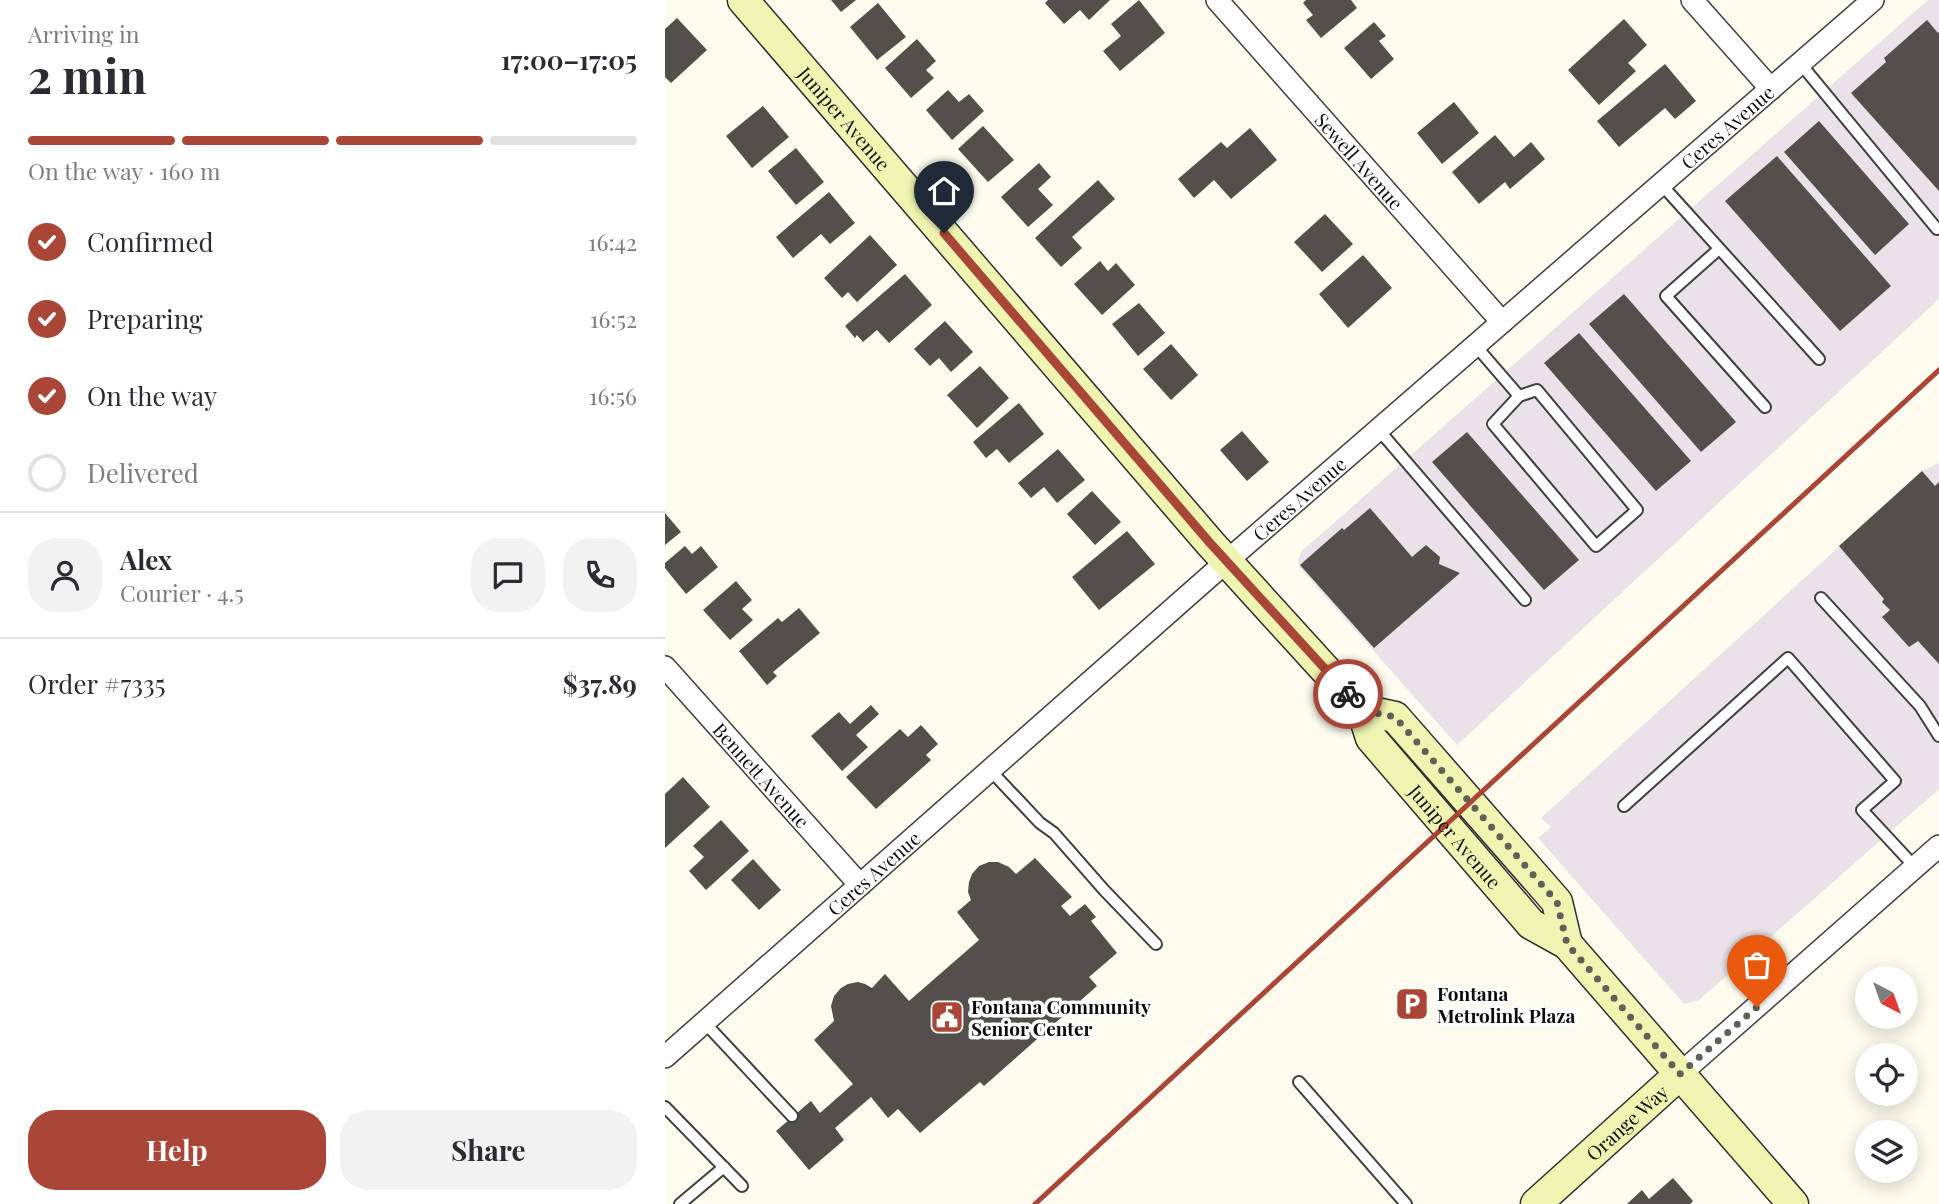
<!DOCTYPE html>
<html lang="en">
<head>
<meta charset="utf-8">
<style>
  body { margin:0; font-family:"Playfair Display",serif; background:#f2f2f3; color:#2b2b33; height:100vh; display:flex; flex-direction:column; font-size:26px; white-space:nowrap }
  * { box-sizing:border-box; margin:0 }
  p { font-size:23px; color:#7c7c81 }
  .icon { flex:none; width:38px; height:38px; fill:none; stroke:currentColor; stroke-width:2; stroke-linecap:round; stroke-linejoin:round }
  .map { position:relative; flex:1; overflow:hidden }
  .panel { display:flex; flex-direction:column; background:#fff; width:665px }
  .panel>* { flex:none }
  .needle { width:46px; rotate:139deg }
  .tools { position:absolute; left:1190px; top:966px; display:grid; gap:14px }
  .tools a { display:grid; place-items:center; width:63px; height:63px; border-radius:50%; background:#fff; box-shadow:0 4px 18px #0003; font-size:35px }
  .pin { position:absolute; display:grid; place-items:center; width:60px; height:60px; color:#fff; margin:-72px -30px; border-radius:50% 50% 50% 0; rotate:-45deg; box-shadow:0 0 7px #0007 }
  .pin .icon { rotate:45deg }
  .courier { position:absolute; display:grid; place-items:center; width:70px; height:70px; margin:-35px; border:5px solid #aa4637; border-radius:50%; background:#fff; color:#222; box-shadow:0 2px 9px #0007 }
  .overview em { font-style:normal; font-weight:700 }
  .overview div { display:flex; flex-direction:column-reverse }
  .overview { display:flex; align-items:center; justify-content:space-between; height:119px; padding:0 28px }
  h1 { font-size:46px; font-weight:700; line-height:52px }
  .bar { display:grid; grid-template-columns:repeat(4,1fr); gap:10px 7px; align-content:center; height:84px; padding:0 28px }
  .bar i { height:9px; border-radius:5px; background:#e1e1e2 }
  .bar .current { background:#aa4637 }
  .bar p { grid-column:span 4 }
  .line { display:flex; align-items:center; gap:18px; padding:0 28px; border-top:2px solid #e1e1e2 }
  .line div { flex:1 }
  .round { display:grid; place-items:center; flex:none; width:74px; height:74px; border-radius:28px; background:#f2f2f3 }
  ol { padding:0 28px; list-style:none }
  li { display:flex; align-items:center; gap:21px; height:77px }
  li p { margin-inline-start:auto }
  li .icon { padding:7px; border-radius:50%; background:#aa4637; color:#fff; stroke-width:4 }
  li:last-child { color:#7c7c81 }
  li i { width:38px; height:38px; border:4px solid #e1e1e2; border-radius:50% }
  .primary-button { display:flex; gap:14px; margin-top:auto; padding:14px 28px }
  .primary-button a { flex:1; height:80px; border-radius:28px; background:#aa4637; color:#fff; font-size:28px; font-weight:700; line-height:80px; text-align:center }
  .primary-button a+a { background:#f2f2f3; color:#2b2b33 }
  main { display:flex; flex:1; min-height:0 }
  .map>svg:first-child { display:block }
  .industrial { fill:#eae1e9 }
  .building { fill:#534f4a }
  .lines { fill:none; stroke-linecap:round; stroke-linejoin:round }
  .lane-casing { stroke:#3f3f3f; stroke-width:14 }
  .street-casing { stroke:#3f3f3f; stroke-width:24 }
  .secondary-casing { stroke:#2e2e2e; stroke-width:33 }
  .lane { stroke:#fff; stroke-width:10 }
  .street { stroke:#fff; stroke-width:21 }
  .secondary { stroke:#f0f4b1; stroke-width:30 }
  .rail { stroke:#aa4637; stroke-width:5 }
  .done { stroke:#60605b; stroke-width:7; stroke-dasharray:0 12.6 }
  .route { stroke:#aa4637; stroke-width:9 }
  .labels { text-anchor:middle; dominant-baseline:central; stroke-width:7; stroke-linejoin:round; paint-order:stroke }
  .street-label { font-size:19px; fill:#0c0c0c; stroke:#fff }
  .poi-label { font-size:19px; font-weight:bold; fill:#0c0c0c; stroke:#fff; text-anchor:start }
</style>
</head>
<body>
<main>
<section class="panel">
<div class="overview"><div><h1>2 min</h1><p>Arriving in</p></div><em>17:00–17:05</em></div>
<div class="bar"><i class="current"></i><i class="current"></i><i class="current"></i><i></i><p>On the way · 160 m</p></div>
<ol>
<li><svg class="icon" aria-label="check" viewBox="0 0 24 24"><path d="M5 12l5 5 9-10"/></svg>Confirmed<p>16:42</p></li>
<li><svg class="icon" aria-label="check" viewBox="0 0 24 24"><path d="M5 12l5 5 9-10"/></svg>Preparing<p>16:52</p></li>
<li><svg class="icon" aria-label="check" viewBox="0 0 24 24"><path d="M5 12l5 5 9-10"/></svg>On the way<p>16:56</p></li>
<li><i></i>Delivered</li>
</ol>
<div class="line" style="height:126px"><a class="round"><svg class="icon" aria-label="person" viewBox="0 0 24 24"><circle cx="12" cy="8" r="4"/><path d="M4 21q1-7 8-7t8 7"/></svg></a><div><b>Alex</b><p>Courier · 4.5</p></div><a class="round"><svg class="icon" aria-label="chat" viewBox="0 0 24 24"><path d="M4 5h16v11H9l-5 4z"/></svg></a><a class="round"><svg class="icon" aria-label="phone" viewBox="0 0 24 24"><path d="M5 4h4l2 5-3 2q2 4 5 5l2-3 5 2v4C11 20 4 13 5 4z"/></svg></a></div>
<div class="line" style="height:91px"><div>Order #7335</div><b>$37.89</b></div>
<div class="primary-button"><a>Help</a><a>Share</a></div>
</section>
<div class="map">
<svg width="1274" height="1204" viewBox="0 0 1274 1204">
  <rect width="100%" height="100%" fill="#fdfcee"/>
  <!-- industrial -->
  <path class="industrial" d="M 1263,0 L 1274,0 L 1274,299 L 792,745 L 635,568 L 633,560 L 637,551 Z
    M 1274,463 L 1274,789 L 1034,1000 L 1019,1004 L 873,838 L 886,827 L 876,818 L 1256,472 Z"/>
  <!-- building -->
  <path class="building" d="M 166,0 L 191,0 L 176,12 Z
    M 383,0 L 445,0 L 424,20 L 415,10 L 399,24 L 380,3 Z
    M 474,0 L 500,33 L 455,71 L 438,51 L 456,36 L 446,24 Z
    M 641,0 L 686,0 L 692,8 L 656,38 L 641,20 L 648,15 L 638,3 Z
    M 213,3 L 241,37 L 212,60 L 185,27 Z
    M 12,18 L 42,50 L 6,83 L 0,77 L 0,29 Z
    M 959,19 L 982,45 L 963,63 L 971,71 L 934,105 L 903,70 Z
    M 1262,20 L 1273,33 L 1274,32 L 1274,191 L 1186,93 L 1221,62 L 1219,58 Z
    M 709,22 L 721,36 L 714,41 L 729,59 L 706,79 L 679,48 Z
    M 252,39 L 271,61 L 261,70 L 269,78 L 246,98 L 220,68 Z
    M 1000,64 L 1031,101 L 1010,119 L 1000,108 L 954,147 L 932,121 Z
    M 283,90 L 294,102 L 304,94 L 319,111 L 287,140 L 261,110 Z
    M 789,102 L 814,133 L 777,164 L 752,133 Z
    M 98,106 L 124,137 L 87,168 L 61,136 Z
    M 1154,121 L 1244,224 L 1210,255 L 1119,152 Z
    M 318,126 L 349,160 L 323,182 L 293,149 Z
    M 585,128 L 612,160 L 566,199 L 549,180 L 529,198 L 513,179 L 556,142 L 562,148 Z
    M 830,135 L 849,157 L 866,142 L 880,159 L 845,189 L 840,182 L 814,204 L 787,172 Z
    M 131,148 L 159,182 L 131,205 L 103,171 Z
    M 1112,156 L 1226,286 L 1175,331 L 1060,201 Z
    M 374,163 L 386,177 L 373,189 L 388,205 L 363,227 L 336,197 Z
    M 433,180 L 450,199 L 407,237 L 417,248 L 396,267 L 370,238 Z
    M 164,192 L 190,223 L 165,244 L 156,234 L 128,258 L 111,237 Z
    M 660,214 L 688,244 L 657,272 L 629,242 Z
    M 205,235 L 232,265 L 192,302 L 183,292 L 177,298 L 159,278 Z
    M 698,255 L 727,288 L 683,328 L 654,294 Z
    M 435,261 L 443,271 L 451,263 L 470,285 L 437,315 L 409,284 Z
    M 240,274 L 267,305 L 224,343 L 212,330 L 198,342 L 192,335 L 190,338 L 180,326 Z
    M 959,294 L 1071,422 L 1036,452 L 924,324 Z
    M 474,303 L 500,333 L 473,356 L 447,324 Z
    M 280,321 L 308,352 L 286,372 L 274,358 L 265,366 L 249,349 Z
    M 914,333 L 1026,461 L 991,491 L 879,363 Z
    M 506,344 L 533,375 L 506,400 L 478,369 Z
    M 315,366 L 344,398 L 312,428 L 282,395 Z
    M 354,403 L 379,434 L 344,463 L 332,449 L 321,458 L 308,442 Z
    M 577,431 L 604,462 L 582,481 L 555,450 Z
    M 802,432 L 914,560 L 879,590 L 767,462 Z
    M 393,449 L 420,480 L 392,503 L 379,487 L 366,498 L 353,483 Z
    M 1257,471 L 1270,486 L 1274,482 L 1274,664 L 1253,641 L 1244,647 L 1217,617 L 1225,610 L 1217,602 L 1219,599 L 1174,546 Z
    M 427,491 L 456,522 L 430,545 L 402,514 Z
    M 705,508 L 747,557 L 761,545 L 775,557 L 774,564 L 795,573 L 709,648 L 635,565 L 677,528 L 679,530 Z
    M 0,513 L 16,532 L 0,545 Z
    M 462,531 L 490,564 L 434,610 L 407,577 Z
    M 20,546 L 27,554 L 36,546 L 53,567 L 21,594 L 0,568 L 0,563 Z
    M 71,581 L 87,600 L 77,609 L 88,620 L 65,640 L 38,610 Z
    M 134,608 L 155,633 L 108,672 L 112,676 L 102,685 L 74,651 L 113,618 L 117,622 Z
    M 206,705 L 214,714 L 191,735 L 203,747 L 177,771 L 146,736 L 174,712 L 185,724 Z
    M 256,725 L 273,744 L 261,755 L 266,760 L 211,809 L 181,777 L 235,729 L 243,737 Z
    M 18,777 L 45,807 L 0,848 L 0,794 Z
    M 56,820 L 84,851 L 41,890 L 24,871 L 39,857 L 28,846 Z
    M 370,858 L 407,897 L 396,906 L 405,916 L 420,904 L 431,917 L 426,921 L 452,953 L 424,977 L 432,986 L 319,1086 L 315,1082 L 255,1133 L 233,1109 L 223,1118 L 206,1097 L 170,1128 L 179,1140 L 144,1170 L 111,1131 L 146,1101 L 155,1113 L 188,1084 L 149,1040 L 169,1021 L 166,1006 L 169,996 L 176,988 L 183,984 L 193,982 L 200,984 L 207,988 L 220,974 L 244,1001 L 314,940 L 292,912 L 306,900 L 303,892 L 304,882 L 307,874 L 314,866 L 324,862 L 333,862 L 344,867 L 351,874 Z
    M 88,859 L 116,890 L 94,910 L 66,880 Z
    M 1008,1178 L 1028,1201 L 1025,1204 L 962,1204 L 977,1190 L 984,1199 Z"/>
  <g class="lines">
    <defs>
      <path id="lane" d="M 1135,63 L 1272,229
        M 996,184 L 1154,359
        M 1054,249 L 1001,296 L 1100,407
        M 810,345 L 854,396 L 872,390 L 972,510 L 931,546 L 828,424 L 854,396
        M 713,429 L 860,600
        M 1156,598 L 1255,706 L 1274,736
        M 325,770 L 375,823 L 389,833 L 439,890 L 491,944
        M 959,806 L 1123,658 L 1230,781 L 1197,810 L 1250,867
        M 39,1022 L 127,1116
        M 634,1082 L 741,1204
        M 0,1107 L 77,1186
        M 15,1204 L 59,1167"/>
      <g id="street">
        <path id="s1" d="M 552,0 L 837,322"/>
        <path d="M 1027,0 L 1106,89"/>
        <path id="s2" d="M 0,667 L 195,885"/>
        <path id="s3" d="M 0,1057 L 562,561 L 1208,0"/>
        <path d="M 1015,1074 L 1274,846"/>
      </g>
      <g id="secondary">
        <path id="s4" d="M 78,0 L 545,543 L 697,710 L 706,738 L 866,924 L 902,944 L 1128,1204"/>
        <path d="M 697,710 L 730,717 L 892,902 L 902,944"/>
        <path id="s5" d="M 871,1204 L 1015,1074"/>
      </g>
    </defs>
    <!-- lane casing -->
    <use href="#lane" class="lane-casing"/>
    <!-- street casing -->
    <use href="#street" class="street-casing"/>
    <!-- secondary casing -->
    <use href="#secondary" class="secondary-casing"/>
    <!-- lane -->
    <use href="#lane" class="lane"/>
    <!-- street -->
    <use href="#street" class="street"/>
    <!-- secondary -->
    <use href="#secondary" class="secondary"/>
    <!-- rail -->
    <path class="rail" d="M 370,1204 L 1274,370"/>
  </g>
  <g class="lines">
    <!-- done -->
    <path class="done" d="M 683,694 L 697,710 L 730,717 L 892,902 L 902,944 L 1015,1074 L 1092,1007"/>
    <!-- route -->
    <path class="route" d="M 279,233 L 545,543 L 683,694"/>
  </g>
  <!-- icons -->
  <defs>
    <symbol id="parking-square" viewBox="-11 -11 22 22"><rect x="-9" y="-9" width="18" height="18" rx="4" fill="#aa4637" stroke="#fff"/><path d="M-3.5-5.5H1a3.5 3.5 0 0 1 0 7H-1V5.5H-3.5ZM-1-3.4V-.6H.8a1.4 1.4 0 0 0 0-2.8Z" fill="#fff"/></symbol>
    <symbol id="civic-square" viewBox="-11 -11 22 22"><rect x="-9" y="-9" width="18" height="18" rx="4" fill="#aa4637" stroke="#fff"/><path d="M-.6-6.5H3V-4.5H.6V-3L4-1V1h2V6H-6V1h2V-1L-.6-3ZM-1.2 2.5V6h2.4V2.5Z" fill="#fff"/></symbol>
  </defs>
  <g fill-rule="evenodd">
    <use href="#parking-square" x="728" y="985" width="38" height="38"/>
    <use href="#civic-square" x="263" y="998" width="38" height="38"/>
  </g>
  <g class="labels">
    <!-- street labels -->
    <g class="street-label">
      <text stroke="none"><textPath href="#s4" startOffset="156">Juniper Avenue</textPath></text>
      <text stroke="none"><textPath href="#s3" startOffset="1412">Ceres Avenue</textPath></text>
      <text stroke="none"><textPath href="#s1" startOffset="215">Sewell Avenue</textPath></text>
      <text stroke="none"><textPath href="#s3" startOffset="845">Ceres Avenue</textPath></text>
      <text stroke="none"><textPath href="#s2" startOffset="145">Bennett Avenue</textPath></text>
      <text stroke="none"><textPath href="#s4" startOffset="1101">Juniper Avenue</textPath></text>
      <text stroke="none"><textPath href="#s3" startOffset="278">Ceres Avenue</textPath></text>
      <text stroke="none"><textPath href="#s5" startOffset="122">Orange Way</textPath></text>
    </g>
    <!-- poi labels -->
    <g class="poi-label">
      <text x="772" y="993">Fontana<tspan x="772" dy="22">Metrolink Plaza</tspan></text>
      <text x="306" y="1006">Fontana Community<tspan x="306" dy="22">Senior Center</tspan></text>
    </g>
  </g>
</svg>
<div class="tools">
<a><svg class="needle" viewBox="-14 -14 28 28"><path d="M0-13l5 13h-10z" fill="#e53935"/><path d="M0 13l5-13h-10z" fill="#7c7c81"/></svg></a>
<a><svg class="icon" aria-label="locate" viewBox="0 0 24 24"><circle cx="12" cy="12" r="6"/><path d="M12 2v4M12 18v4M2 12h4M18 12h4"/></svg></a>
<a><svg class="icon" aria-label="layers" viewBox="0 0 24 24"><path d="M12 4l9 5-9 5-9-5zM3 14l9 5 9-5"/></svg></a>
</div>
<div class="pin" style="left:1092px;top:1007px;background:#ea580c"><svg class="icon" aria-label="bag" viewBox="0 0 24 24"><path d="M5 8h14l-1 12H6zM9 8a3 3 0 0 1 6 0"/></svg></div>
<div class="pin" style="left:279px;top:233px;background:#1f2937"><svg class="icon" aria-label="home" viewBox="0 0 24 24"><path d="M3 11l9-7 9 7M6 9v11h12V9"/></svg></div>
<div class="courier" style="left:683px;top:694px"><svg class="icon" aria-label="bike" viewBox="0 0 24 24"><circle cx="6" cy="16" r="4"/><circle cx="18" cy="16" r="4"/><path d="M6 16l4-8h5l3 8M10 8l3 8H6M13 5h3"/></svg></div>
</div>
</main>
</body>
</html>
